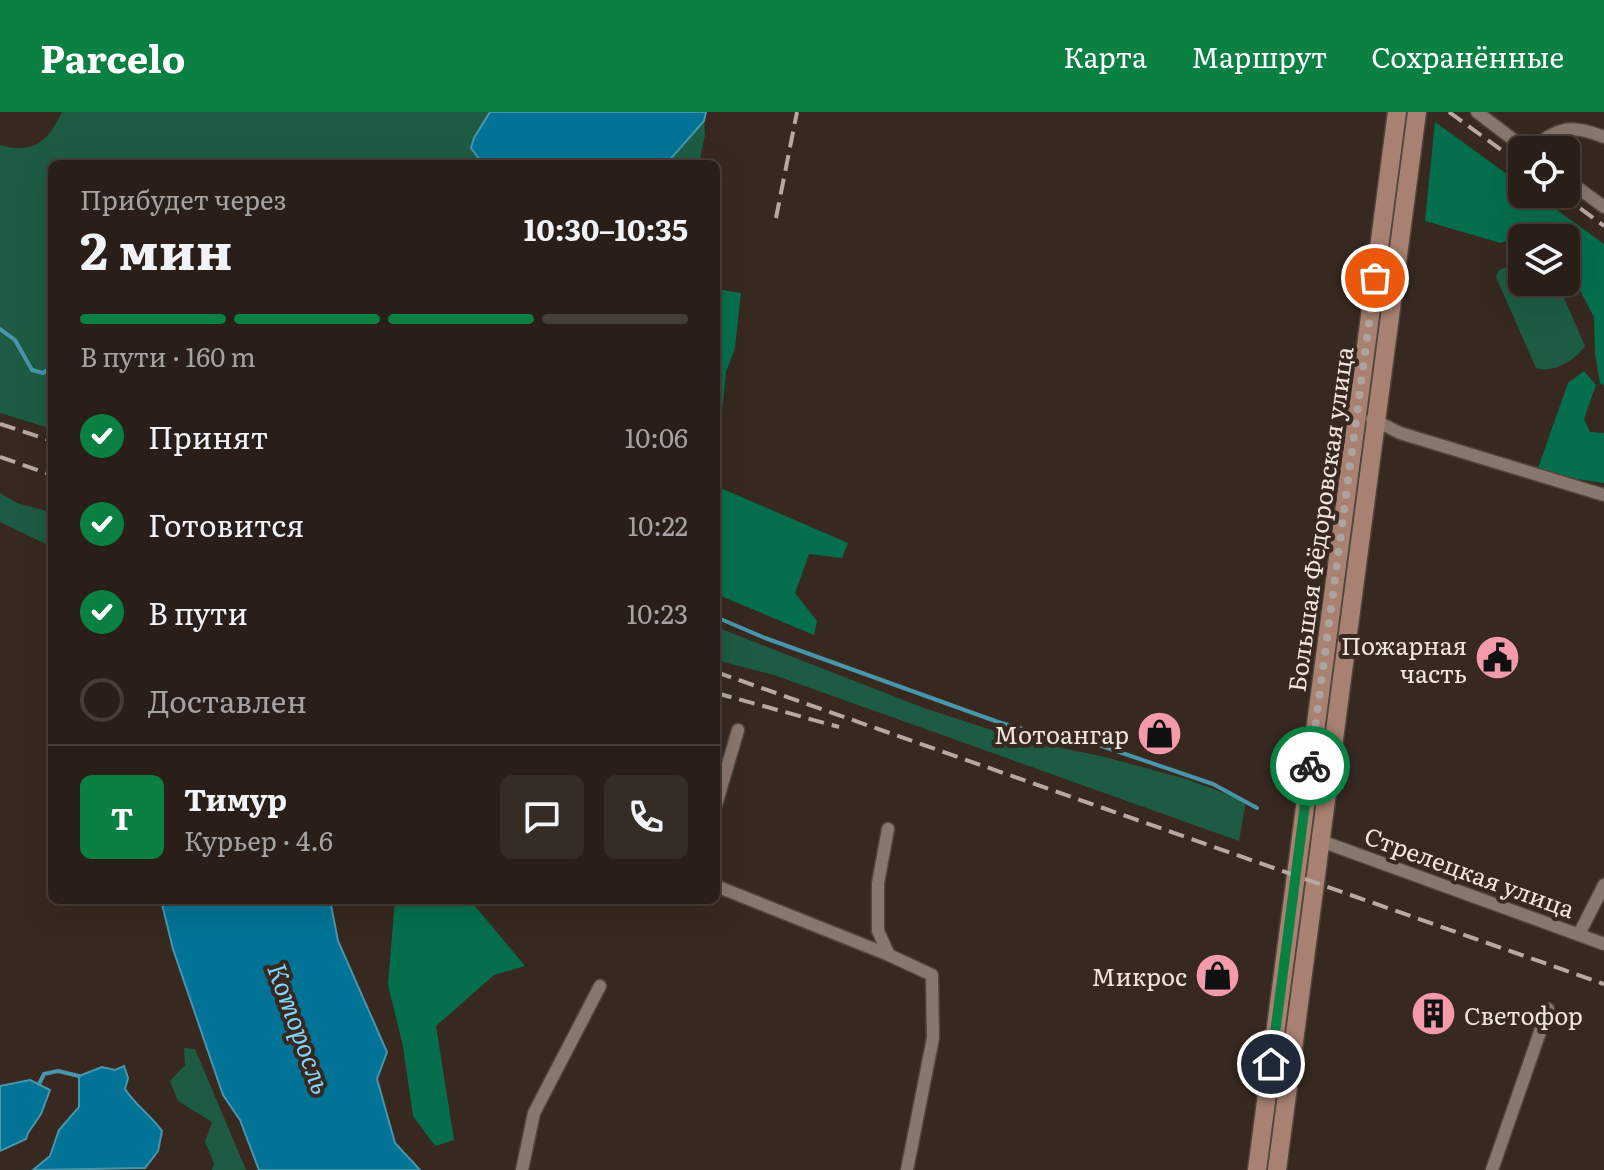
<!DOCTYPE html>
<html lang="ru">
<head>
<meta charset="utf-8">
<style>
  body { margin:0; font-family:Literata,serif; background:#352c25; color:#f1f3f6; height:100vh; display:flex; flex-direction:column; font-size:30px; white-space:nowrap }
  * { box-sizing:border-box; margin:0 }
  p { font-size:26px; color:#a5a2a2 }
  .icon { flex:none; width:44px; height:44px; fill:none; stroke:currentColor; stroke-width:2; stroke-linecap:round; stroke-linejoin:round }
  .map { position:relative; flex:1; overflow:hidden }
  .sheet { position:absolute; left:48px; top:48px; width:672px; height:744px; display:flex; flex-direction:column; background:#291f18; border-radius:12px; box-shadow:0 8px 32px #0002,0 0 0 2px #453d37 }
  .sheet>* { flex:none }
  .fabs { position:absolute; left:1508px; top:24px; display:grid; gap:16px }
  .fabs a { display:grid; place-items:center; width:72px; height:72px; border-radius:12px; background:#291f18; box-shadow:0 8px 32px #0002,0 0 0 2px #453d37; font-size:40px }
  .pin { position:absolute; display:grid; place-items:center; width:68px; height:68px; color:#fff; margin:-34px; border:4px solid #fff; border-radius:50%; box-shadow:0 2px 8px #0007 }
  .courier { position:absolute; display:grid; place-items:center; width:80px; height:80px; margin:-40px; border:6px solid #0b8043; border-radius:50%; background:#fff; color:#222; box-shadow:0 2px 10px #0007 }
  .summary em { font-style:normal; font-weight:700 }
  .summary div { display:flex; flex-direction:column-reverse }
  .summary { display:flex; align-items:center; justify-content:space-between; height:136px; padding:0 32px }
  h1 { font-size:52px; font-weight:700; line-height:60px }
  .bar { display:grid; grid-template-columns:repeat(4,1fr); gap:12px 8px; align-content:center; height:96px; padding:0 32px }
  .bar i { height:10px; border-radius:6px; background:#453d37 }
  .bar .current { background:#0b8043 }
  .bar p { grid-column:span 4 }
  .line { display:flex; align-items:center; gap:20px; padding:0 32px; border-top:2px solid #453d37 }
  .line div { flex:1 }
  .round { display:grid; place-items:center; flex:none; width:84px; height:84px; border-radius:12px; background:#352c25 }
  ol { padding:0 32px; list-style:none }
  li { display:flex; align-items:center; gap:24px; height:88px }
  li p { margin-inline-start:auto }
  li .icon { padding:8px; border-radius:50%; background:#0b8043; color:#fff; stroke-width:4 }
  li:last-child { color:#a5a2a2 }
  li i { width:44px; height:44px; border:4px solid #453d37; border-radius:50% }
  header { display:flex; align-items:center; gap:48px; box-sizing:border-box; height:112px; padding:0 40px; background:#0b8043; color:#fff }
  header strong { font-size:38px }
  nav { display:flex; gap:44px; margin-inline-start:auto; font-size:28px }
  .map>svg:first-child { display:block }
  .green { fill:#1d5c43 }
  .forest { fill:#056f4d }
  .water { fill:#007396; stroke:#4896ac; stroke-width:2 }
  .lines { fill:none; stroke-linecap:round; stroke-linejoin:round }
  .stream { stroke:#4896ac; stroke-width:4 }
  .street-casing { stroke:#50453d; stroke-width:15 }
  .secondary-casing { stroke:#50453d; stroke-width:21 }
  .street { stroke:#87776c; stroke-width:12 }
  .secondary { stroke:#a88173; stroke-width:18 }
  .rail { stroke:#b4aaa3; stroke-width:4; stroke-dasharray:16 8; stroke-linecap:butt }
  .done { stroke:#afa49d; stroke-width:8; stroke-dasharray:0 14.4 }
  .route { stroke:#0b8043; stroke-width:10 }
  .labels { text-anchor:middle; dominant-baseline:central; stroke-width:8; stroke-linejoin:round; paint-order:stroke }
  .street-label { font-size:24px; fill:#efe6e0; stroke:#372920 }
  .poi-label { font-size:24px; fill:#efe6e0; stroke:#372920; text-anchor:end }
  .water-label { font-size:26px; font-style:italic; fill:#84d5f9; stroke:#372920 }
</style>
</head>
<body>
<header>
<strong>Parcelo</strong>
<nav><a>Карта</a><a>Маршрут</a><a>Сохранённые</a></nav>
</header>
<div class="map">
<svg width="1604" height="1058" viewBox="0 0 1604 1058">
  <rect width="100%" height="100%" fill="#372920"/>
  <!-- green -->
  <path class="green" d="M 62,0 L 490,0 L 471,36 L 483,52 L 52,52 L 52,317 L 0,301 L 0,33 C 34,43 48,29 62,0 Z
    M 704,9 L 705,23 L 699,52 L 666,52 Z
    M 1522,147 L 1522,170 L 1557,170 L 1585,234 C 1576,248 1552,262 1536,256 L 1496,165 L 1498,159 Z
    M 0,381 L 17,391 L 46,399 L 52,387 L 52,435 L 0,410 Z
    M 716,515 L 924,596 L 1019,627 L 1105,645 L 1186,667 L 1246,689 L 1239,729 L 774,563 L 716,548 Z
    M 1334,532 L 1339,533 L 1270,1058 L 1265,1058 Z
    M 184,936 L 195,937 L 246,1058 L 212,1058 L 214,1051 L 205,1030 L 212,1010 L 178,989 L 170,969 L 185,953 Z"/>
  <!-- forest -->
  <path class="forest" d="M 1435,10 L 1522,73 L 1522,82 L 1535,82 L 1604,132 L 1604,273 L 1600,271 L 1595,241 L 1594,205 L 1566,152 L 1566,126 L 1549,126 L 1532,117 L 1501,131 L 1425,109 Z
    M 716,177 L 741,181 L 735,236 L 726,260 L 716,361 Z
    M 1584,259 L 1596,273 L 1584,307 L 1590,320 L 1604,321 L 1604,371 L 1548,363 L 1538,356 L 1568,271 Z
    M 716,374 L 848,431 L 842,446 L 809,442 L 795,481 L 817,509 L 814,523 L 716,482 Z
    M 395,788 L 470,788 L 525,854 L 494,863 L 436,914 L 454,1028 L 435,1034 L 413,1004 L 403,934 L 388,873 Z"/>
  <!-- water -->
  <path class="water" d="M 490,0 L 706,0 L 704,9 L 666,52 L 483,52 L 471,36 L 474,26 Z
    M 161,788 L 330,788 L 338,829 L 387,940 L 377,967 L 395,1031 L 420,1058 L 259,1058 L 240,1008 L 223,983 L 173,837 Z
    M 124,954 L 128,966 L 125,977 C 135,993 151,1003 162,1019 L 158,1039 L 145,1056 L 33,1058 L 50,1044 L 59,1018 L 79,995 L 79,964 L 102,955 L 115,958 Z
    M 30,968 L 50,978 L 41,1002 L 28,1021 L 26,1027 L 0,1039 L 0,974 Z"/>
  <g class="lines">
    <!-- stream -->
    <path class="stream" d="M 0,217 L 15,228 L 32,258 L 43,261 L 52,255
      M 716,505 L 765,526 L 998,610 L 1045,623 L 1087,629 L 1213,672 L 1257,696
      M 39,972 L 44,962 L 58,959 L 79,964"/>
    <defs>
      <path id="street" d="M 1477,0 L 1527,38
        M 1530,38 C 1558,16 1569,11 1604,25
        M 1566,67 L 1604,95
        M 1372,307 L 1400,321 L 1604,383
        M 716,693 L 738,618
        M 888,717 L 878,771 L 878,819 L 889,843 L 932,863 L 933,926 L 907,1058
        M 1321,729 L 1604,832
        M 716,774 L 889,843
        M 1579,822 L 1604,773
        M 522,1058 L 534,1001 L 600,874
        M 1492,1058 L 1548,897"/>
      <path id="secondary" d="M 1257,1058 L 1397,0
        M 1277,1058 L 1417,0"/>
    </defs>
    <!-- street casing -->
    <use href="#street" class="street-casing"/>
    <!-- secondary casing -->
    <use href="#secondary" class="secondary-casing"/>
    <!-- street -->
    <use href="#street" class="street"/>
    <!-- secondary -->
    <use href="#secondary" class="secondary"/>
    <!-- rail -->
    <path class="rail" d="M 1449,0 L 1522,53
      M 1561,82 L 1604,114
      M 776,106 L 797,0
      M 0,312 L 52,329
      M 0,345 L 52,363
      M 716,560 L 1604,872
      M 716,581 L 839,615"/>
  </g>
  <g class="lines">
    <!-- done -->
    <path class="done" d="M 1310,654 L 1375,166"/>
    <!-- route -->
    <path class="route" d="M 1271,952 L 1310,654"/>
  </g>
  <!-- icons -->
  <defs>
    <symbol id="civic-disc" viewBox="-11 -11 22 22"><circle r="9.5" fill="#f39aab" stroke="#372920"/><path d="M-.6-6.5H3V-4.5H.6V-3L4-1V1h2V6H-6V1h2V-1L-.6-3ZM-1.2 2.5V6h2.4V2.5Z" fill="#111"/></symbol>
    <symbol id="shop-disc" viewBox="-11 -11 22 22"><circle r="9.5" fill="#f39aab" stroke="#372920"/><path d="M-5-2.5h2.3a2.7 3.5 0 0 1 5.4 0H5L5.5 6h-11ZM-1.5-2.5h3a1.5 2.3 0 0 0-3 0Z" fill="#111"/></symbol>
    <symbol id="building-disc" viewBox="-11 -11 22 22"><circle r="9.5" fill="#f39aab" stroke="#372920"/><path d="M-4-6H4V6H1V3H-1V6H-4ZM-2.5-4.3h1.7v1.8h-1.7ZM.8-4.3h1.7v1.8H.8ZM-2.5-1h1.7V.8h-1.7ZM.8-1h1.7V.8H.8Z" fill="#111"/></symbol>
  </defs>
  <g fill-rule="evenodd">
    <use href="#civic-disc" x="1472" y="520" width="51" height="51"/>
    <use href="#shop-disc" x="1134" y="596" width="51" height="51"/>
    <use href="#shop-disc" x="1192" y="838" width="51" height="51"/>
    <use href="#building-disc" x="1408" y="876" width="51" height="51"/>
  </g>
  <g class="labels">
    <!-- street labels -->
    <g class="street-label">
      <text transform="translate(1319 407) rotate(-82)">Большая Фёдоровская улица</text>
      <text transform="translate(1470 759) rotate(20)">Стрелецкая улица</text>
    </g>
    <!-- poi labels -->
    <g class="poi-label">
      <text x="1467" y="532">Пожарная<tspan x="1467" dy="28">часть</tspan></text>
      <text x="1129" y="621">Мотоангар</text>
      <text x="1187" y="863">Микрос</text>
      <text x="1464" y="902" text-anchor="start">Светофор</text>
    </g>
    <!-- water labels -->
    <g class="water-label">
      <text transform="translate(301 916) rotate(70)">Которосль</text>
    </g>
  </g>
</svg>
<div class="fabs">
<a><svg class="icon" aria-label="locate" viewBox="0 0 24 24"><circle cx="12" cy="12" r="6"/><path d="M12 2v4M12 18v4M2 12h4M18 12h4"/></svg></a>
<a><svg class="icon" aria-label="layers" viewBox="0 0 24 24"><path d="M12 4l9 5-9 5-9-5zM3 14l9 5 9-5"/></svg></a>
</div>
<div class="pin" style="left:1375px;top:166px;background:#ea580c"><svg class="icon" aria-label="bag" viewBox="0 0 24 24"><path d="M5 8h14l-1 12H6zM9 8a3 3 0 0 1 6 0"/></svg></div>
<div class="pin" style="left:1271px;top:952px;background:#1f2937"><svg class="icon" aria-label="home" viewBox="0 0 24 24"><path d="M3 11l9-7 9 7M6 9v11h12V9"/></svg></div>
<div class="courier" style="left:1310px;top:654px"><svg class="icon" aria-label="bike" viewBox="0 0 24 24"><circle cx="6" cy="16" r="4"/><circle cx="18" cy="16" r="4"/><path d="M6 16l4-8h5l3 8M10 8l3 8H6M13 5h3"/></svg></div>
<section class="sheet">
<div class="summary"><div><h1>2 мин</h1><p>Прибудет через</p></div><em>10:30–10:35</em></div>
<div class="bar"><i class="current"></i><i class="current"></i><i class="current"></i><i></i><p>В пути · 160 m</p></div>
<ol>
<li><svg class="icon" aria-label="check" viewBox="0 0 24 24"><path d="M5 12l5 5 9-10"/></svg>Принят<p>10:06</p></li>
<li><svg class="icon" aria-label="check" viewBox="0 0 24 24"><path d="M5 12l5 5 9-10"/></svg>Готовится<p>10:22</p></li>
<li><svg class="icon" aria-label="check" viewBox="0 0 24 24"><path d="M5 12l5 5 9-10"/></svg>В пути<p>10:23</p></li>
<li><i></i>Доставлен</li>
</ol>
<div class="line" style="height:144px"><b class="round" style="background:#0b8043;color:#fff">Т</b><div><b>Тимур</b><p>Курьер · 4.6</p></div><a class="round"><svg class="icon" aria-label="chat" viewBox="0 0 24 24"><path d="M4 5h16v11H9l-5 4z"/></svg></a><a class="round"><svg class="icon" aria-label="phone" viewBox="0 0 24 24"><path d="M5 4h4l2 5-3 2q2 4 5 5l2-3 5 2v4C11 20 4 13 5 4z"/></svg></a></div>
</section>
</div>
</body>
</html>
